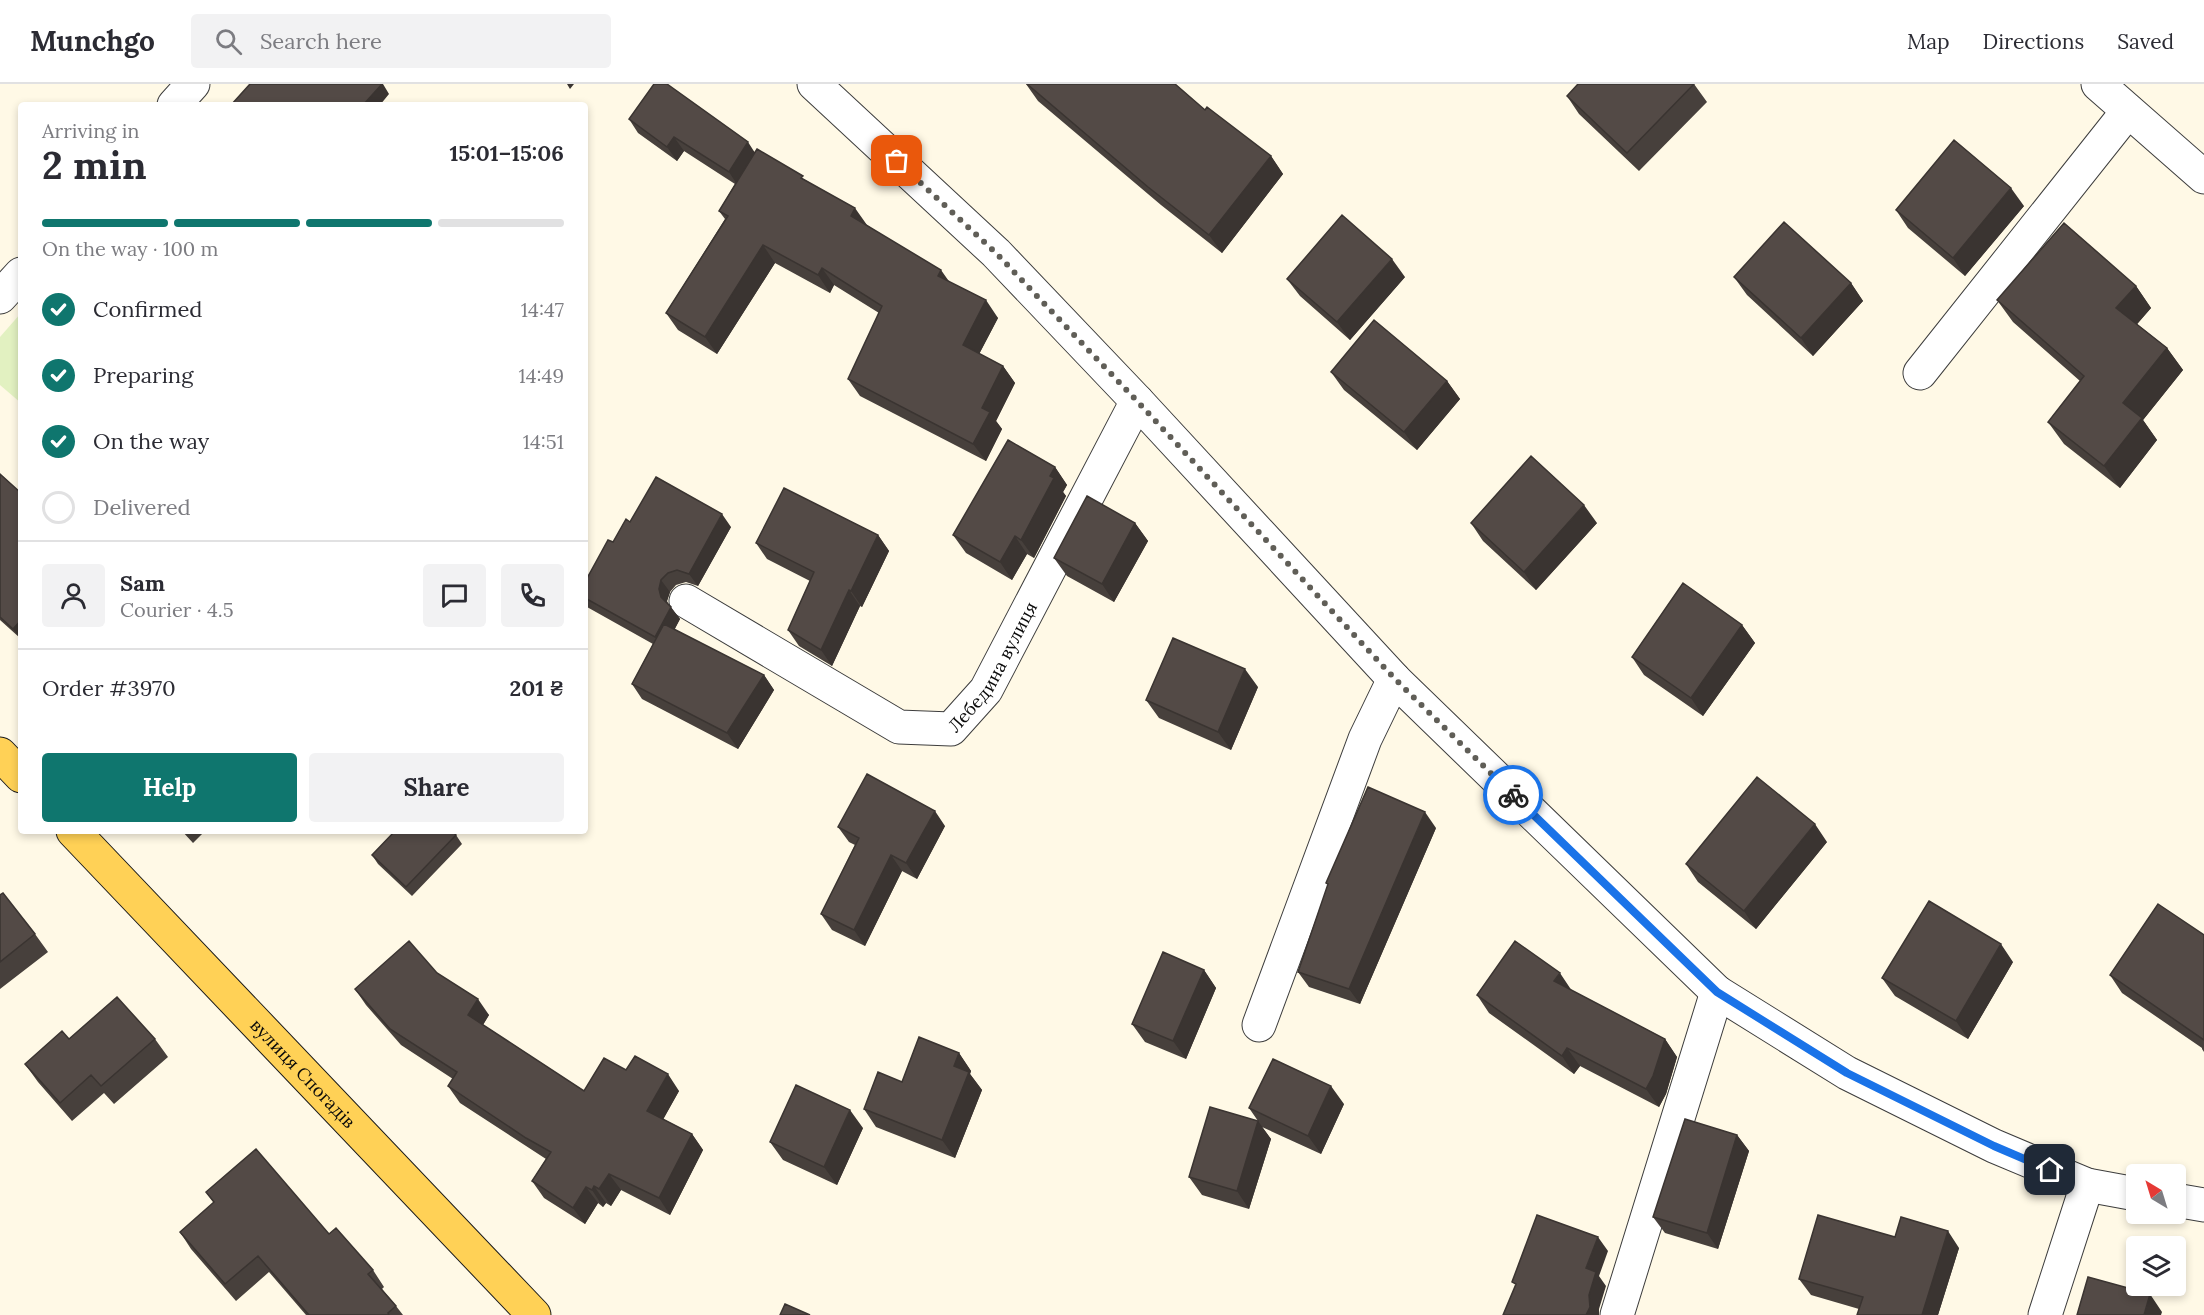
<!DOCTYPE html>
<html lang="en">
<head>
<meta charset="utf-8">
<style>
  body { margin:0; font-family:Lora,serif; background:#f2f2f3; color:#2b2b33; height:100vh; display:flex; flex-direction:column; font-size:22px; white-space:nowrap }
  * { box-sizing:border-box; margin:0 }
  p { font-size:20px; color:#7c7c81 }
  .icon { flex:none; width:33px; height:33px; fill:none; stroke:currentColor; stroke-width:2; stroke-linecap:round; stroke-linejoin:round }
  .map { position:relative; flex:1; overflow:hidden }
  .sheet { position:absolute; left:18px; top:18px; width:570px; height:732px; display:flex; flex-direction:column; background:#fff; border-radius:6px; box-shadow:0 3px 9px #0003 }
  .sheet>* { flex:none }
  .needle { width:39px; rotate:322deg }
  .fabs { position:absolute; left:2126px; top:1080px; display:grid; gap:12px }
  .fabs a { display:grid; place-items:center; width:60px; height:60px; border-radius:6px; background:#fff; box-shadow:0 3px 9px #0003; font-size:30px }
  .pin { position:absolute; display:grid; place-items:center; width:51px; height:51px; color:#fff; margin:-26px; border-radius:12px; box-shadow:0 3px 9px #0006 }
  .courier { position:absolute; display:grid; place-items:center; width:60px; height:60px; margin:-30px; border:4px solid #1a73e8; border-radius:50%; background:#fff; color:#222; box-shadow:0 2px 8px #0007 }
  .headline em { font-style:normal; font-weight:800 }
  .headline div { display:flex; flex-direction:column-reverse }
  .headline { display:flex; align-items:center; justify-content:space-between; height:102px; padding:0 24px }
  h1 { font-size:39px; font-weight:800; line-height:45px }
  .bar { display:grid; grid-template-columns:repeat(4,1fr); gap:9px 6px; align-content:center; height:72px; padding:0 24px }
  .bar i { height:8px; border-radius:4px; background:#e1e1e2 }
  .bar .active { background:#0f766e }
  .bar p { grid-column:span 4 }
  .line { display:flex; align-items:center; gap:15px; padding:0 24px; border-top:2px solid #e1e1e2 }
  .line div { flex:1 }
  .round { display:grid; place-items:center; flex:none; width:63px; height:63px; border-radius:6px; background:#f2f2f3 }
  ol { padding:0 24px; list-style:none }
  li { display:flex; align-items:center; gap:18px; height:66px }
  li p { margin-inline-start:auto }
  li .icon { padding:6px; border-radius:50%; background:#0f766e; color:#fff; stroke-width:4 }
  li:last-child { color:#7c7c81 }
  li i { width:33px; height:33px; border:3px solid #e1e1e2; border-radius:50% }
  .cta { display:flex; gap:12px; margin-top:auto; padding:12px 24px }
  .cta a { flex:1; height:69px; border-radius:6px; background:#0f766e; color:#fff; font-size:24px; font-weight:800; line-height:69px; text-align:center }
  .cta a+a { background:#f2f2f3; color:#2b2b33 }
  header { display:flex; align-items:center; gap:36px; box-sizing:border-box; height:84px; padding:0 30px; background:#fff; border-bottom:2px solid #e1e1e2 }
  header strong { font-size:28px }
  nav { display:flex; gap:33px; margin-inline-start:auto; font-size:21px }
  .search { width:420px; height:54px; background:#f2f2f3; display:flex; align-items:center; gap:15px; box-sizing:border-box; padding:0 21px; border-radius:6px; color:#7c7c81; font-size:22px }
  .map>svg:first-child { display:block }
  .pitch { fill:#e2f1c1 }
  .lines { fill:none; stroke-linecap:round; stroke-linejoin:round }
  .minor-casing { stroke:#3d3d3d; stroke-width:35 }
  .major-casing { stroke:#1b1b1b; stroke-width:35 }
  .minor { stroke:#fff; stroke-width:33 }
  .major { stroke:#ffd156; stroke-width:33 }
  .wall { fill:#47403c }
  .shaded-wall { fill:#3a3431 }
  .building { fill:#534a46; stroke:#3a3431; stroke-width:1.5 }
  .done { stroke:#605e57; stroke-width:6; stroke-dasharray:0 10.8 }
  .route { stroke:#1a73e8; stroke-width:8 }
  .labels { text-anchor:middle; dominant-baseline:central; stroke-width:6; stroke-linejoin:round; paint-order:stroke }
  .street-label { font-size:18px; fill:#0a0a0a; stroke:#fff }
</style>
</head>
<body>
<header>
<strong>Munchgo</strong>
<div class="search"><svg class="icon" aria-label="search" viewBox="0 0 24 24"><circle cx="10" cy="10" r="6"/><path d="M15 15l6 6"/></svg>Search here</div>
<nav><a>Map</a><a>Directions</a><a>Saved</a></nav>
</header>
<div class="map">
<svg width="2204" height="1231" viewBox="0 0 2204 1231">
  <rect width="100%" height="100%" fill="#fff9e6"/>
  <!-- pitch -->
  <path class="pitch" d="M 21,229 L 21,319 L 0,301 L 0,253 Z"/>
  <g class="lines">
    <defs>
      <g id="minor">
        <path d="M 814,0 L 996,169 L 1137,317 L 1394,595 L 1717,908 L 1847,989 L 1994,1062 L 2087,1101 L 2136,1110"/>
        <path d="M 2098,0 L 2204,93"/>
        <path d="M 174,21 L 193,0"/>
        <path d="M 0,213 L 21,190"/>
        <path d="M 1920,289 L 2128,27"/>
        <path id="s1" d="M 686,517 L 899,643 L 951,645 L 986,606 L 1137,317"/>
        <path d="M 1259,941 L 1365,655 L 1394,595"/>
        <path d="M 2175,1116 L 2204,1121"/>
        <path d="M 1617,1231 L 1717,908"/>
        <path d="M 2045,1231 L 2087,1101"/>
      </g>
      <g id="major">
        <path d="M 0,670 L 21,692"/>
        <path id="s2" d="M 73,747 L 534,1231"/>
      </g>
    </defs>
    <!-- minor casing -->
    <use href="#minor" class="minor-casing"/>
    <!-- major casing -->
    <use href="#major" class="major-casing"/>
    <!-- minor -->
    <use href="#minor" class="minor"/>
    <!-- major -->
    <use href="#major" class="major"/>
  </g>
  <!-- wall -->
  <path class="wall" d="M 1026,0 L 1205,26 L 1271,72 L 1283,90 L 1222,169 L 1161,121 L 1038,17 Z
    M 1694,0 L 1707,18 L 1639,87 L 1579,30 L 1567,12 Z
    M 629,35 L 755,68 L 807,97 L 867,141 L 950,198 L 998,234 L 979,270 L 1003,282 L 1015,299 L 996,337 L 1002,345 L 986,377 L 860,312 L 848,295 L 879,229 L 834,201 L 830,209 L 775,179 L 717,270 L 678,246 L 666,229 L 725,135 L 719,127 L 735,100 L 684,67 L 677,77 L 638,49 Z
    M 2024,122 L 1965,192 L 1908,144 L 1896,126 Z
    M 1405,193 L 1350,256 L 1300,212 L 1287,195 Z
    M 1734,193 L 1851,199 L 1863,217 L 1813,272 L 1747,211 Z
    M 2136,202 L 2151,224 L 2137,240 L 2167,264 L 2183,286 L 2143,336 L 2157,356 L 2120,404 L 2064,360 L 2048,338 L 2080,297 L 2013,238 L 1997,216 Z
    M 1331,288 L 1447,297 L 1460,315 L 1417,366 L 1344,306 Z
    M 1055,383 L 1067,401 L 1063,408 L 1066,412 L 1034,474 L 1027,470 L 1012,496 L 966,469 L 953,451 Z
    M 0,390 L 21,409 L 21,553 L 20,554 L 0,536 Z
    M 630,438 L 731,443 L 698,502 L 686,498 L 676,501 L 670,508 L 667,517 L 668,520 L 680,535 L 674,546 L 764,591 L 774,606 L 738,665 L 642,615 L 632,600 L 653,560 L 587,523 L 585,520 L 585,498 L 613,458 Z
    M 1135,439 L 1148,457 L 1114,518 L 1067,492 L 1054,474 Z
    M 1471,439 L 1597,439 L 1536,506 L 1483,457 Z
    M 878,451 L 889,467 L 862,523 L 860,522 L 832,582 L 799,562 L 788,546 L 810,497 L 767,475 L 756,459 Z
    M 1742,541 L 1755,559 L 1703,632 L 1644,591 L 1632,573 Z
    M 1258,603 L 1231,666 L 1159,634 L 1146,616 Z
    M 945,742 L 917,795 L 902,787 L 865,862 L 832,846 L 821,830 L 855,761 L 849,758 L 838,743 Z
    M 1436,744 L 1360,920 L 1309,903 L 1298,888 L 1328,801 L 1326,799 Z
    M 182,747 L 205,747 L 193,759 Z
    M 456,751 L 462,760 L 412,812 L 378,780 L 372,771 Z
    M 1827,758 L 1756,845 L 1698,798 L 1686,780 Z
    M 0,811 L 35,850 L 48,868 L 0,905 Z
    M 2204,851 L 2204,968 L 2202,965 L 2202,964 L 2122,909 L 2110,891 Z
    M 2013,878 L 1968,955 L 1895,912 L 1882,894 Z
    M 1204,886 L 1216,904 L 1186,975 L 1145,958 L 1132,940 Z
    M 437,889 L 489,931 L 483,941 L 584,1007 L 626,986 L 679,1007 L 663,1035 L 692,1050 L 703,1066 L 670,1131 L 621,1106 L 611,1122 L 606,1119 L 603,1123 L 598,1119 L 585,1140 L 544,1114 L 532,1097 L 546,1075 L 460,1019 L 448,1002 L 453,995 L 401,961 L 366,921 L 355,905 Z
    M 1571,906 L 1665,955 L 1677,973 L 1666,1010 L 1659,1023 L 1580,982 L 1574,990 L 1489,929 L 1477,911 Z
    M 69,955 L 155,955 L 168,973 L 114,1020 L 104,1009 L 72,1037 L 38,998 L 25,980 Z
    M 959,969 L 971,987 L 970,990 L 982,1006 L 955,1074 L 876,1043 L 864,1025 L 902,998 Z
    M 1344,1020 L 1321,1070 L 1262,1043 L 1271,1055 L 1249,1125 L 1202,1111 L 1189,1093 L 1258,1037 L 1249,1024 Z
    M 863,1044 L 837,1101 L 783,1076 L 770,1058 Z
    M 1737,1051 L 1749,1067 L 1718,1165 L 1665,1149 L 1653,1133 Z
    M 206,1108 L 329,1150 L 373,1186 L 384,1203 L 382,1205 L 396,1222 L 403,1231 L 306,1231 L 269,1188 L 236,1217 L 191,1165 L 180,1148 L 214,1119 Z
    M 1895,1153 L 1959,1164 L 1938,1231 L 1857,1231 L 1859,1225 L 1811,1211 L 1799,1195 Z"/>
  <!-- shaded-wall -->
  <path class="shaded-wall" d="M 379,0 L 383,0 L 389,10 L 380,21 L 363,21 Z
    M 567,0 L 574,0 L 570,5 Z
    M 674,53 L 684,67 L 677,77 L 667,63 Z
    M 748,58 L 757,72 L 738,102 L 729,88 Z
    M 1271,72 L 1283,90 L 1222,169 L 1209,151 Z
    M 2011,104 L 2024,122 L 1965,192 L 1953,174 Z
    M 855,124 L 867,141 L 851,132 Z
    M 763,161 L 775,179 L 717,270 L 705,253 Z
    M 1392,175 L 1405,193 L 1350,256 L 1337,238 Z
    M 822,184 L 834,201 L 830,209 L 818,191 Z
    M 941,186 L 953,203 L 938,192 Z
    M 1851,199 L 1863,217 L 1813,272 L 1801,254 Z
    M 2136,202 L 2151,224 L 2132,246 L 2116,224 Z
    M 986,216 L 998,234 L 975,278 L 963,261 Z
    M 2167,264 L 2183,286 L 2143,336 L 2157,356 L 2120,404 L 2104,382 L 2123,319 Z
    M 1003,282 L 1015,299 L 996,337 L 1002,345 L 986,377 L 973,360 L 982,324 Z
    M 1447,297 L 1460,315 L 1417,366 L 1404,348 Z
    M 1055,383 L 1067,401 L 1063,408 L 1066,412 L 1034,474 L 1021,456 L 1050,392 Z
    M 1584,421 L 1597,439 L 1536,506 L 1524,488 Z
    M 722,430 L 731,443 L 698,502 L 689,490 Z
    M 1135,439 L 1148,457 L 1114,518 L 1102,500 Z
    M 878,451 L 889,467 L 862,523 L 851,507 Z
    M 1015,452 L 1027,470 L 1012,496 L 1000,478 Z
    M 661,496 L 670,508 L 667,517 L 669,526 L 661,513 L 659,505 Z
    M 849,506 L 860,522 L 832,582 L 821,566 Z
    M 671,523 L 680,535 L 664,566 L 655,553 Z
    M 21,536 L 21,553 L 20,554 L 13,545 Z
    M 1742,541 L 1755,559 L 1703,632 L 1691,614 Z
    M 1245,585 L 1258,603 L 1231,666 L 1218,648 Z
    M 764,591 L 774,606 L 738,665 L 727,649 Z
    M 935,727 L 945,742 L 917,795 L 906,779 Z
    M 1425,728 L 1436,744 L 1360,920 L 1349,905 Z
    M 1815,740 L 1827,758 L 1756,845 L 1744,827 Z
    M 891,771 L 902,787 L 865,862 L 854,846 Z
    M 2001,860 L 2013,878 L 1968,955 L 1956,937 Z
    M 1204,886 L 1216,904 L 1186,975 L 1173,957 Z
    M 1560,889 L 1572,907 L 1554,897 Z
    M 478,915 L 489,931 L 479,947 L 468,931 Z
    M 1665,955 L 1677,973 L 1666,1010 L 1659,1023 L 1646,1005 Z
    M 1567,964 L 1580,982 L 1574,990 L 1562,972 Z
    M 959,969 L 971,987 L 970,990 L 982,1006 L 955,1074 L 942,1056 L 954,982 Z
    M 668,990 L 679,1007 L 659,1043 L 647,1027 Z
    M 1331,1002 L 1344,1020 L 1321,1070 L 1308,1052 Z
    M 850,1026 L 863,1044 L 837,1101 L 824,1083 Z
    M 1258,1037 L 1271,1055 L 1249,1125 L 1237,1107 Z
    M 692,1050 L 703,1066 L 670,1131 L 659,1114 Z
    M 1737,1051 L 1749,1067 L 1718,1165 L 1707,1149 Z
    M 609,1090 L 621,1106 L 611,1122 L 599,1105 Z
    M 594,1102 L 606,1119 L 603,1123 L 592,1106 Z
    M 586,1103 L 598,1119 L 585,1140 L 573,1124 Z
    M 1948,1147 L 1959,1164 L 1938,1231 L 1922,1231 Z
    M 1598,1153 L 1608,1167 L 1599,1192 L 1606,1202 L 1599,1225 L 1599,1231 L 1586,1231 L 1586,1184 Z
    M 2150,1210 L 2162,1228 L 2161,1231 L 2144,1231 Z"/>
  <!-- building -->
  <path class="building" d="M 250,0 L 382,0 L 363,21 L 231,21 Z
    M 654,0 L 667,0 L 748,58 L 729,88 L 674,53 L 667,63 L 629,35 Z
    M 1027,0 L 1175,0 L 1205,26 L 1207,23 L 1271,72 L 1209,151 L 1148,103 Z
    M 1578,0 L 1694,0 L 1627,69 L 1567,12 Z
    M 1954,56 L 2011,104 L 1953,174 L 1896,126 Z
    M 757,65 L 803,92 L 801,94 L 855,124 L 851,132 L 941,186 L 938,192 L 986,216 L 963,261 L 1003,282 L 982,324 L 990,328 L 973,360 L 848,295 L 882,222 L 822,184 L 818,191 L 763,161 L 705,253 L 666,229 L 728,132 L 719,127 Z
    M 1342,131 L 1392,175 L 1337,238 L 1287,195 Z
    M 1784,138 L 1851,199 L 1801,254 L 1734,193 Z
    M 2064,139 L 2136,202 L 2116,224 L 2167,264 L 2123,319 L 2142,334 L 2104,382 L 2048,338 L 2084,292 L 1997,216 Z
    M 1374,236 L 1447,297 L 1404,348 L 1331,288 Z
    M 1008,356 L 1055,383 L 1050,392 L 1054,394 L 1021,456 L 1015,452 L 1000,478 L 953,451 Z
    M 1531,372 L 1584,421 L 1524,488 L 1471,439 Z
    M 0,390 L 21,409 L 21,536 L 13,545 L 0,533 Z
    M 656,393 L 722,430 L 689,490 L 677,486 L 668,489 L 661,496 L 659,505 L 661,513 L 671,523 L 655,553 L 585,514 L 585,498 L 608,456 L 613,458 L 626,435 L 630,438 Z
    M 784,404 L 878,451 L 851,507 L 849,506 L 821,566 L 788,546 L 814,488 L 756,459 Z
    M 1087,412 L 1135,439 L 1102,500 L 1054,474 Z
    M 1683,499 L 1742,541 L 1691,614 L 1632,573 Z
    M 664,540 L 764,591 L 727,649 L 632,600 Z
    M 1173,554 L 1245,585 L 1218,648 L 1146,616 Z
    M 867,690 L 935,727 L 906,779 L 891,771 L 854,846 L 821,830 L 859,754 L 838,743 Z
    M 1757,693 L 1815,740 L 1744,827 L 1686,780 Z
    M 1368,703 L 1425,728 L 1349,905 L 1298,888 L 1328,800 L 1326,799 Z
    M 395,747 L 452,747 L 456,751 L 406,803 L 372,771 Z
    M 3,809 L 35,850 L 0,878 L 0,811 Z
    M 1929,817 L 2001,860 L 1956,937 L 1882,894 Z
    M 2158,820 L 2204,851 L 2204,956 L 2110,891 Z
    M 409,857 L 437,889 L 478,915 L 468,931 L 584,1007 L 604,974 L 626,986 L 635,972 L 668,990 L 647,1027 L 692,1050 L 659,1114 L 609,1090 L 599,1105 L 594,1102 L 592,1106 L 586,1103 L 573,1124 L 532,1097 L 551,1068 L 526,1054 L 448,1002 L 457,988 L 390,945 L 355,905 Z
    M 1515,857 L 1560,889 L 1554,897 L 1665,955 L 1653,992 L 1646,1005 L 1567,964 L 1562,972 L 1477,911 Z
    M 1163,868 L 1204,886 L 1173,957 L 1132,940 Z
    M 117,913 L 155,955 L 101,1002 L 91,991 L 60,1019 L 25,980 L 62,947 L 69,955 Z
    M 919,953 L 959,969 L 954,982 L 969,988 L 942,1056 L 864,1025 L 878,988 L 902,998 Z
    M 1273,975 L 1331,1002 L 1308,1052 L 1249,1024 Z
    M 796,1001 L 850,1026 L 824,1083 L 770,1058 Z
    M 1210,1023 L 1258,1037 L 1237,1107 L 1189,1093 Z
    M 1685,1035 L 1737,1051 L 1707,1149 L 1653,1133 Z
    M 256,1065 L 329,1150 L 336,1144 L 373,1186 L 368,1190 L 396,1222 L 388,1229 L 389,1231 L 309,1231 L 258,1172 L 225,1200 L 180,1148 L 214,1118 L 206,1108 Z
    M 1537,1131 L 1598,1153 L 1586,1184 L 1596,1188 L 1589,1211 L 1590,1223 L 1586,1231 L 1503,1231 L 1516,1200 L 1512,1198 Z
    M 1818,1131 L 1895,1153 L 1901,1133 L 1948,1147 L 1922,1231 L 1857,1231 L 1863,1213 L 1799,1195 Z
    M 2088,1193 L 2150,1210 L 2144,1231 L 2077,1231 Z
    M 785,1220 L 810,1231 L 780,1231 Z"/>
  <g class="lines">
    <!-- done -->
    <path class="done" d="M 897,77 L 996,169 L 1137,317 L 1395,595 L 1513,711"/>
    <!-- route -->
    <path class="route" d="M 1513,711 L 1717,908 L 1847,989 L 1994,1062 L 2050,1086"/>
  </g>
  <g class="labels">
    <!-- street labels -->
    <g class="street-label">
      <text stroke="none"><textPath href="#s1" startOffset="375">Лебедина вулиця</textPath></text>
      <text stroke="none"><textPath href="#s2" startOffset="334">вулиця Спогадів</textPath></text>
    </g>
  </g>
</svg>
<div class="fabs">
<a><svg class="needle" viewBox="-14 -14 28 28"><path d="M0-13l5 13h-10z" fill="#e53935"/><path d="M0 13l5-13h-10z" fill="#7c7c81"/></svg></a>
<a><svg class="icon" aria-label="layers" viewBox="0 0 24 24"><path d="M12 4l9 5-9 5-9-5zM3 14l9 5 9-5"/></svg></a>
</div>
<div class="pin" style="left:897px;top:77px;background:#ea580c"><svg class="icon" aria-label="bag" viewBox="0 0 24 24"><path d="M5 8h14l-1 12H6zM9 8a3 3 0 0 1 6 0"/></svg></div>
<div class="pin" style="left:2050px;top:1086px;background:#1f2937"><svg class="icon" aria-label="home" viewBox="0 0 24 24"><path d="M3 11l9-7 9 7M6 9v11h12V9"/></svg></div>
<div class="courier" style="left:1513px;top:711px"><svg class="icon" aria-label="bike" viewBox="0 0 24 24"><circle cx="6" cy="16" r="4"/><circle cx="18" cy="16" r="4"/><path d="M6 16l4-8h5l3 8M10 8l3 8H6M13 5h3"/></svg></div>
<section class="sheet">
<div class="headline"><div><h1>2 min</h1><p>Arriving in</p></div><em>15:01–15:06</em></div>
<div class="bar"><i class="active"></i><i class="active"></i><i class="active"></i><i></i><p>On the way · 100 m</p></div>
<ol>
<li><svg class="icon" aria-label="check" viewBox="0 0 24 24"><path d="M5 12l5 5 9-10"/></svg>Confirmed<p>14:47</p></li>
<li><svg class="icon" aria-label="check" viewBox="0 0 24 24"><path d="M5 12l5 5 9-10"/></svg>Preparing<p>14:49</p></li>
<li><svg class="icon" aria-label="check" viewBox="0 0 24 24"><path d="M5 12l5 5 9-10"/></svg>On the way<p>14:51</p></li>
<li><i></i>Delivered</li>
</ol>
<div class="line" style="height:108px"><a class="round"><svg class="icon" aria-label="person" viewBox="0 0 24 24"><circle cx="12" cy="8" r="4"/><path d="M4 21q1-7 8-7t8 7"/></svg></a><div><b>Sam</b><p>Courier · 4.5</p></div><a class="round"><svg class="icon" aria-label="chat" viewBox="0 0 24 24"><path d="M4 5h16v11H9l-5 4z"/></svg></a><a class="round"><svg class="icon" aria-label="phone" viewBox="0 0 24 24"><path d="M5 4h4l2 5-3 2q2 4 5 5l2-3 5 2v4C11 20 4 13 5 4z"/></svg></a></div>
<div class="line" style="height:78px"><div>Order #3970</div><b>201 ₴</b></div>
<div class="cta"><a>Help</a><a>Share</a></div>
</section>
</div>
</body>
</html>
